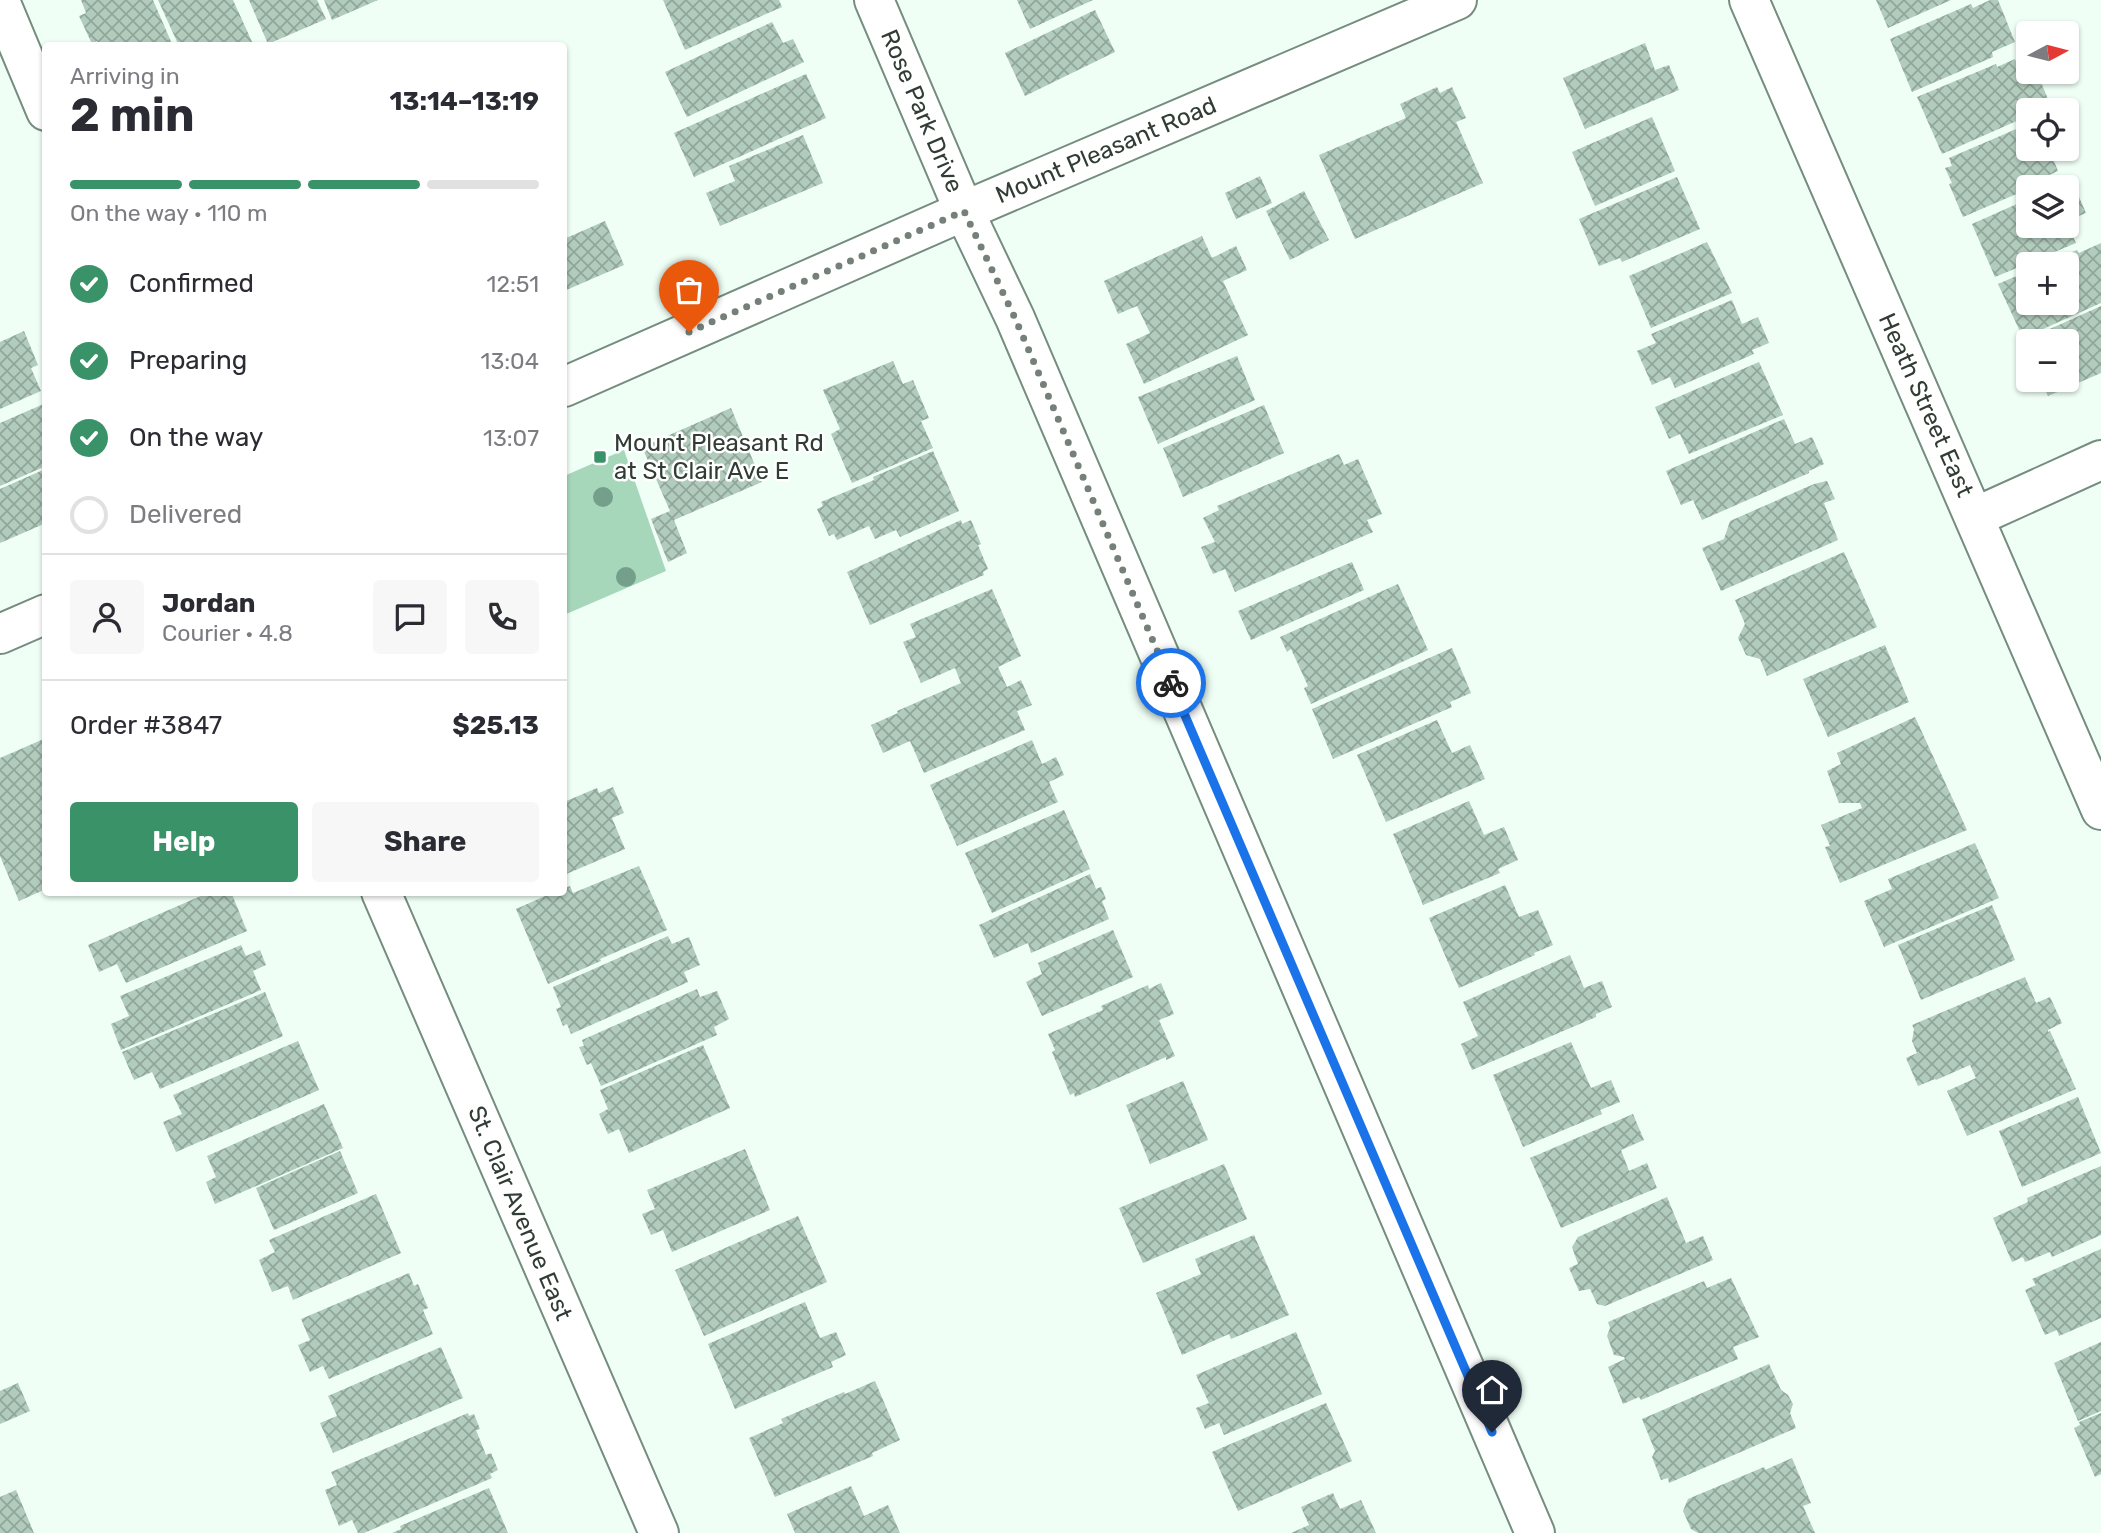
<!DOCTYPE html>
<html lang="en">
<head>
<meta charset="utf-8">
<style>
  body { margin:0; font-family:Rubik,sans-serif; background:#f7f7f7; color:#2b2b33; height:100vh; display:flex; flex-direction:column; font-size:26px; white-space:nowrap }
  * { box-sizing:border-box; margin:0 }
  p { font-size:23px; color:#7c7c81 }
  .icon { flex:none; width:38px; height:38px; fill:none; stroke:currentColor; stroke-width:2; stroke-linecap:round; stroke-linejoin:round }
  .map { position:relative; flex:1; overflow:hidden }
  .details { position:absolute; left:42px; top:42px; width:525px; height:854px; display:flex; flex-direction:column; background:#fff; border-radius:7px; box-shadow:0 2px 5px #0004 }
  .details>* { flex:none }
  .needle { width:46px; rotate:83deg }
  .tools { position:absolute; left:2016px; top:21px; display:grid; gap:14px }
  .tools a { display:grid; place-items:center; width:63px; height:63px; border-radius:7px; background:#fff; box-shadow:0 2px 5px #0004; font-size:35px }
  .pin { position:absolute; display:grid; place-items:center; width:60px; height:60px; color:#fff; margin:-72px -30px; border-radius:50% 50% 50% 0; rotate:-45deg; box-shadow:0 0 7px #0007 }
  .pin .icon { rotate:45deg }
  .courier { position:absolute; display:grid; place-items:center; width:70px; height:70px; margin:-35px; border:5px solid #1a73e8; border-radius:50%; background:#fff; color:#222; box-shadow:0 2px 9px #0007 }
  .headline em { font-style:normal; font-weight:700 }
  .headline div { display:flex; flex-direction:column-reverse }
  .headline { display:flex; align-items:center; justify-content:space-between; height:119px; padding:0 28px }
  h1 { font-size:46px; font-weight:700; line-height:52px }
  .bar { display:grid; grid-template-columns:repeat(4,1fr); gap:10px 7px; align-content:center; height:84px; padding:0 28px }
  .bar i { height:9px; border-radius:5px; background:#e1e1e2 }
  .bar .on { background:#3a9368 }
  .bar p { grid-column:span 4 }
  .line { display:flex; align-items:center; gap:18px; padding:0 28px; border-top:2px solid #e1e1e2 }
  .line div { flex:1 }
  .round { display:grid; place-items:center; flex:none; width:74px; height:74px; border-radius:7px; background:#f7f7f7 }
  ol { padding:0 28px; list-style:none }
  li { display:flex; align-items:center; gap:21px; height:77px }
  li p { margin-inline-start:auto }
  li .icon { padding:7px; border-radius:50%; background:#3a9368; color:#fff; stroke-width:4 }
  li:last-child { color:#7c7c81 }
  li i { width:38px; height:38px; border:4px solid #e1e1e2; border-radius:50% }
  .primary-button { display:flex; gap:14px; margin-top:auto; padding:14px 28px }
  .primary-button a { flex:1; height:80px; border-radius:7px; background:#3a9368; color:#fff; font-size:28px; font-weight:700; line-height:80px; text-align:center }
  .primary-button a+a { background:#f7f7f7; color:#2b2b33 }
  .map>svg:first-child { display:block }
  .park { fill:#a7d7bb }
  .building { fill:url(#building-cross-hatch) }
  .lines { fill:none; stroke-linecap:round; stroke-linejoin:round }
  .minor-casing { stroke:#748d7e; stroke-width:42 }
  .secondary-casing { stroke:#748d7e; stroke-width:42 }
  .minor { stroke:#fff; stroke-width:38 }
  .secondary { stroke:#fff; stroke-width:38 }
  .tree { fill:#749f8b }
  .done { stroke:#748078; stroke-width:7; stroke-dasharray:0 12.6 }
  .route { stroke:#1a73e8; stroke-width:9 }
  .poi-dot { fill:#3a9368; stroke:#fff; stroke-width:2.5 }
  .labels { text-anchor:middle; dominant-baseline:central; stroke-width:5; stroke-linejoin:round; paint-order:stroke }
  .street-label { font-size:24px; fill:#313c35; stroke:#fff }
  .poi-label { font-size:24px; fill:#313c35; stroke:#fff; text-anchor:start }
</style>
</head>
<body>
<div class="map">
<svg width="2101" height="1533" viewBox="0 0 2101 1533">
  <defs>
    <pattern id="building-cross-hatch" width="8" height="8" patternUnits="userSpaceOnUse" patternTransform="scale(1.75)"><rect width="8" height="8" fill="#b1cbbc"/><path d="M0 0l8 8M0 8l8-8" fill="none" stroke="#91a69a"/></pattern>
  </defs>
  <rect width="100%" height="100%" fill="#effff5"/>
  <!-- park -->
  <path class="park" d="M 624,450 L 666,571 L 564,615 L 564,476 Z"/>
  <!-- building -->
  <path class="building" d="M 81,0 L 153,0 L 173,46 L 99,46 L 97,41 L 92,44 L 79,16 L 86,13 Z
    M 158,0 L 233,0 L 254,46 L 179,46 Z
    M 249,0 L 317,0 L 326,19 L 268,44 Z
    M 324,0 L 378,0 L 332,20 Z
    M 663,0 L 779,0 L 782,7 L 685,50 Z
    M 1017,0 L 1093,0 L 1030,29 Z
    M 1876,0 L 1951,0 L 1888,28 Z
    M 1990,0 L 1998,0 L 2015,42 L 1992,52 L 1993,57 L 1912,92 L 1890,39 L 1971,4 L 1973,8 Z
    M 1095,10 L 1115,52 L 1025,96 L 1005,53 Z
    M 772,22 L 783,43 L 793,39 L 804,62 L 687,117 L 665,72 Z
    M 1645,43 L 1655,70 L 1669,65 L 1679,90 L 1585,129 L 1563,78 Z
    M 2015,59 L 2023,79 L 2037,73 L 2051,106 L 2043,110 L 2028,110 L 2028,116 L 1942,154 L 1917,97 L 1996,64 L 1997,67 Z
    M 806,74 L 826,118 L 694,177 L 674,133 Z
    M 1437,87 L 1440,93 L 1452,87 L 1466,118 L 1456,122 L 1483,183 L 1355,239 L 1319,155 L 1406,118 L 1400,104 Z
    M 1652,117 L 1675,171 L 1595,206 L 1572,152 Z
    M 2021,127 L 2028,149 L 2031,152 L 2038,149 L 2049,149 L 2058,171 L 2045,177 L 2047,181 L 1963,217 L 1949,184 L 1952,183 L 1945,168 L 1952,166 L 1949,158 Z
    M 803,135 L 823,183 L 720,226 L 706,193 L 735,181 L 729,166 Z
    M 1260,176 L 1272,203 L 1236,219 L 1225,193 Z
    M 1677,177 L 1700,229 L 1622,262 L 1620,258 L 1599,266 L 1579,219 Z
    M 2072,181 L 2086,213 L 2067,221 L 2067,187 L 2057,187 Z
    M 1304,191 L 1329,240 L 1290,260 L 1266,211 Z
    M 2028,199 L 2028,226 L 2068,226 L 2076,243 L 1995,277 L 1972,224 Z
    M 605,221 L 624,265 L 564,291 L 564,239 Z
    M 1202,236 L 1212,258 L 1236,246 L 1247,270 L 1223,281 L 1248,335 L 1144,384 L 1126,344 L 1150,333 L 1137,306 L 1118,314 L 1104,281 Z
    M 1707,242 L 1732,293 L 1651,328 L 1629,276 Z
    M 2101,243 L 2101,303 L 2023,338 L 1998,284 L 2028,271 L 2028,303 L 2067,303 L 2067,264 L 2044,264 L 2077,250 L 2079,253 Z
    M 1732,300 L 1742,324 L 1758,317 L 1769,343 L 1752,350 L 1754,354 L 1675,388 L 1670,377 L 1652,385 L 1637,351 L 1656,343 L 1651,334 Z
    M 2101,306 L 2101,373 L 2048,396 L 2041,380 L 2067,380 L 2067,341 L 2028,341 L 2028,351 L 2023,341 Z
    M 24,331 L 38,365 L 31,368 L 41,391 L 0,409 L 0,342 Z
    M 1237,356 L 1255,400 L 1158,444 L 1138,397 Z
    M 893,361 L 903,384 L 913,380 L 929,418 L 921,421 L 933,448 L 852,483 L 831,434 L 840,429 L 823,390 Z
    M 1759,362 L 1783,415 L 1689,454 L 1680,434 L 1669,439 L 1655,407 Z
    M 46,403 L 46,466 L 0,486 L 0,423 Z
    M 1264,405 L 1284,453 L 1183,497 L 1163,448 Z
    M 731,408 L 762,482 L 674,520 L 687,553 L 668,562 L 651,519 L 670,511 L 642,447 Z
    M 1784,419 L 1795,444 L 1812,437 L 1824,464 L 1809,471 L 1809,473 L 1702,520 L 1693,500 L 1681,505 L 1666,471 Z
    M 933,451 L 959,511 L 900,537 L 896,530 L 875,539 L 869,526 L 837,540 L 834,534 L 829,536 L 817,509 L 823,506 L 821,502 L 874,480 L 873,477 Z
    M 1339,454 L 1344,465 L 1358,459 L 1382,514 L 1367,520 L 1373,532 L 1235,592 L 1225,569 L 1213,574 L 1201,547 L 1215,542 L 1203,518 L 1219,510 L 1217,506 Z
    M 43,470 L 46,477 L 46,523 L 0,543 L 0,489 Z
    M 1827,481 L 1835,499 L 1824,503 L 1838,540 L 1721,591 L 1702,548 L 1724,539 L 1730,521 L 1814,484 Z
    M 961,520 L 962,524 L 971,520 L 981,544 L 978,545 L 988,569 L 983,572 L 984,575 L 870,625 L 847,572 Z
    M 1844,552 L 1877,627 L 1767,676 L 1760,659 L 1746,655 L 1738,638 L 1745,624 L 1735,600 Z
    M 1352,562 L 1364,590 L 1251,640 L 1238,611 Z
    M 1398,584 L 1428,650 L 1311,704 L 1304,688 L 1308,686 L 1291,649 L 1287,652 L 1280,637 Z
    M 992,589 L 1021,656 L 998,667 L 1007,687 L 1021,680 L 1032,705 L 1017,711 L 1025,730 L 924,773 L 910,741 L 883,753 L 871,725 L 898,713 L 897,711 L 961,683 L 955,668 L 921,683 L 903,642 L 916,637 L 910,624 Z
    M 1885,645 L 1909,702 L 1828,737 L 1803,679 Z
    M 1452,648 L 1471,693 L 1450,702 L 1452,707 L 1333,759 L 1312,709 Z
    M 1915,717 L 1967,830 L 1840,883 L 1825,847 L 1830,846 L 1821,825 L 1862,808 L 1860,803 L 1839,803 L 1827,771 L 1841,764 L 1837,753 Z
    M 1437,720 L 1452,753 L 1470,745 L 1485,779 L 1386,822 L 1357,755 Z
    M 46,738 L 46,889 L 19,901 L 0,856 L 0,758 Z
    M 1032,740 L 1042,764 L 1056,757 L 1064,775 L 1049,782 L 1058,802 L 957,846 L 930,785 Z
    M 613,787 L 624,813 L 612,818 L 625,849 L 564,875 L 564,802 L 597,788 L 599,793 Z
    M 1469,801 L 1484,835 L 1504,827 L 1518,860 L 1498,869 L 1500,873 L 1423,905 L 1393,834 Z
    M 1064,810 L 1090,869 L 992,913 L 965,853 Z
    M 1975,843 L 1999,898 L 1884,947 L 1864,901 L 1892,889 L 1888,879 Z
    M 639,866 L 667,930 L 600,959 L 601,961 L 548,984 L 516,909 L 554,892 L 564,892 L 564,888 L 570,886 L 573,893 Z
    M 1090,874 L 1096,889 L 1101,887 L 1106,899 L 1102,901 L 1109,919 L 1031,953 L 1028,943 L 994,958 L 979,925 Z
    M 1505,885 L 1519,917 L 1538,910 L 1553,945 L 1534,953 L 1535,955 L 1459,988 L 1429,918 Z
    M 210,892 L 231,892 L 247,931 L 126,983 L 117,964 L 99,972 L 88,945 Z
    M 1992,905 L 2015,960 L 1921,1000 L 1898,945 Z
    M 1113,930 L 1133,977 L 1042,1016 L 1026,982 L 1042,974 L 1038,963 Z
    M 668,936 L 672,944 L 689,937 L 700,965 L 684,972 L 688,982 L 571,1034 L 567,1024 L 563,1026 L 556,1009 L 561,1007 L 553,987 Z
    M 241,945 L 246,956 L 260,950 L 266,965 L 253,971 L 261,990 L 121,1050 L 111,1024 L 129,1016 L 120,996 Z
    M 1570,955 L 1584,988 L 1602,981 L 1612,1007 L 1596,1014 L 1596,1017 L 1472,1070 L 1461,1044 L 1478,1036 L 1463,1002 Z
    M 2025,977 L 2036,1003 L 2050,997 L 2062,1023 L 2048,1030 L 2048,1032 L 2050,1031 L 2076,1089 L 1967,1136 L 1947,1091 L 1976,1078 L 1970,1065 L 1936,1080 L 1935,1079 L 1918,1086 L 1906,1058 L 1917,1053 L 1912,1041 L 1914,1029 L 1912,1025 Z
    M 1161,983 L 1174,1014 L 1159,1020 L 1175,1056 L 1166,1060 L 1166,1057 L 1075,1097 L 1074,1093 L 1070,1095 L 1052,1052 L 1055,1050 L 1048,1034 L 1103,1010 L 1101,1006 L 1148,985 L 1149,989 Z
    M 697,989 L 700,997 L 717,991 L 729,1019 L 714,1027 L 717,1035 L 601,1086 L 591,1063 L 587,1065 L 579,1047 L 584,1046 L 582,1040 Z
    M 265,992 L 283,1036 L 160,1089 L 152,1072 L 134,1080 L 122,1052 Z
    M 298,1041 L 319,1090 L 176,1152 L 163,1122 L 182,1114 L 173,1095 Z
    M 1571,1042 L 1591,1088 L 1611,1080 L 1620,1102 L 1600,1110 L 1602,1114 L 1523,1147 L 1493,1075 Z
    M 703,1045 L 730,1108 L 629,1153 L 619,1129 L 608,1134 L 599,1114 L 608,1109 L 600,1090 Z
    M 1183,1081 L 1208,1140 L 1150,1164 L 1126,1105 Z
    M 2078,1097 L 2101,1153 L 2022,1187 L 1999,1131 Z
    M 324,1104 L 343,1148 L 215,1204 L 206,1182 L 216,1177 L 207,1156 Z
    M 1633,1114 L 1644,1140 L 1621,1150 L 1629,1171 L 1647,1163 L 1657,1188 L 1561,1228 L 1530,1158 Z
    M 745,1149 L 770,1210 L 672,1252 L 663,1230 L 651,1235 L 642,1214 L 655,1209 L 647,1190 Z
    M 340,1151 L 358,1193 L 274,1230 L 256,1188 Z
    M 1224,1164 L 1247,1219 L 1143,1263 L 1119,1208 Z
    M 2101,1166 L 2101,1235 L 2052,1257 L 2050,1252 L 2025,1262 L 2023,1257 L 2012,1262 L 1993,1218 L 2028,1202 L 2027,1198 Z
    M 376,1194 L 401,1253 L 293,1300 L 288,1286 L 272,1292 L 259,1260 L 275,1252 L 269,1240 Z
    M 1667,1197 L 1686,1243 L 1703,1236 L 1713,1260 L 1605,1306 L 1597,1304 L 1590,1289 L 1579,1291 L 1569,1268 L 1578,1264 L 1572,1247 L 1578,1237 Z
    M 798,1216 L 827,1282 L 704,1336 L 675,1270 Z
    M 1254,1235 L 1289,1315 L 1231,1339 L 1229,1334 L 1182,1355 L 1156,1293 L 1201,1274 L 1195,1259 Z
    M 2101,1249 L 2101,1318 L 2059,1336 L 2057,1330 L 2045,1335 L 2025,1290 L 2036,1285 L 2032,1279 Z
    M 409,1273 L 414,1286 L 418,1284 L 428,1308 L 423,1310 L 433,1334 L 329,1379 L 323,1366 L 310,1372 L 298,1345 L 310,1340 L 301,1319 Z
    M 1731,1278 L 1759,1337 L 1733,1347 L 1738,1359 L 1641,1400 L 1639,1397 L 1623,1404 L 1608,1367 L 1625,1359 L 1624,1357 L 1614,1355 L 1607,1336 L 1610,1328 L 1608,1322 L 1704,1281 L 1707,1288 Z
    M 805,1302 L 820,1338 L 836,1332 L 846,1355 L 831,1362 L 833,1367 L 735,1409 L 708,1344 Z
    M 1296,1332 L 1322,1394 L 1224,1435 L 1219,1423 L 1205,1429 L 1196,1408 L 1209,1403 L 1196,1375 Z
    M 2101,1342 L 2101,1411 L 2078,1421 L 2054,1363 Z
    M 441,1347 L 463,1398 L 333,1453 L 320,1423 L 337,1416 L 328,1396 Z
    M 1769,1364 L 1781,1390 L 1788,1395 L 1793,1404 L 1790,1413 L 1796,1428 L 1669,1483 L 1668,1478 L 1661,1480 L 1652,1457 L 1655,1451 L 1642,1419 Z
    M 875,1381 L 900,1440 L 872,1453 L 873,1456 L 775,1497 L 749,1438 L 783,1423 L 781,1419 L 844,1392 L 845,1394 Z
    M 18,1383 L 30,1411 L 0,1424 L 0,1391 Z
    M 1326,1403 L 1352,1461 L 1238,1511 L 1212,1452 Z
    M 468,1413 L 469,1416 L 474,1414 L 480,1429 L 476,1430 L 486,1455 L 491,1453 L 498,1470 L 490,1474 L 492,1478 L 364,1533 L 358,1533 L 352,1520 L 339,1526 L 325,1490 L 337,1485 L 331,1472 Z
    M 2101,1413 L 2101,1474 L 2095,1477 L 2074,1428 L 2080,1425 L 2079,1422 Z
    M 1792,1458 L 1811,1503 L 1803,1506 L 1815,1533 L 1698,1533 L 1691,1529 L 1683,1511 L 1688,1499 L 1764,1467 L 1765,1470 Z
    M 851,1486 L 864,1516 L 888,1505 L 900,1533 L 795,1533 L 787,1514 Z
    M 489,1488 L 508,1533 L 392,1533 L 401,1529 L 400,1526 Z
    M 16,1490 L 34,1533 L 0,1533 L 0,1497 Z
    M 1333,1493 L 1340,1509 L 1361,1500 L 1376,1533 L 1291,1533 L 1309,1525 L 1301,1507 Z"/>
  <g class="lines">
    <defs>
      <path id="minor" d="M 874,0 L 964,211 L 1015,318 L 1535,1533
        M 1749,0 L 2101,810
        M 1975,517 L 2101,460
        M 381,892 L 659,1533"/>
      <path id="secondary" d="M 0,1 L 46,111
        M 564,387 L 964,211 L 1457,0
        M 0,634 L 46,614"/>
    </defs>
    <!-- minor casing -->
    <use href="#minor" class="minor-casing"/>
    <!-- secondary casing -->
    <use href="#secondary" class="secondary-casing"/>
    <!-- minor -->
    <use href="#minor" class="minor"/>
    <!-- secondary -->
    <use href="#secondary" class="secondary"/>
  </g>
  <!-- trees -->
  <g class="tree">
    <circle cx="603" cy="497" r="10"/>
    <circle cx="626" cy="577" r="10"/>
  </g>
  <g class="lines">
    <!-- done -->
    <path class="done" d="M 689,332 L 964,211 L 1015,318 L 1171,683"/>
    <!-- route -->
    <path class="route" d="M 1171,683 L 1492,1432"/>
  </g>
  <!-- markers -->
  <rect class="poi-dot" x="593" y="450" width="14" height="14" rx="3.5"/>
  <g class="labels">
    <!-- street labels -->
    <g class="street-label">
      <text transform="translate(922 111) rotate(67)">Rose Park Drive</text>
      <text transform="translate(1106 150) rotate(-23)">Mount Pleasant Road</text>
      <text transform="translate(1926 405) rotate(66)">Heath Street East</text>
      <text transform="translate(520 1213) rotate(67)">St. Clair Avenue East</text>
    </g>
    <!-- poi labels -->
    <g class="poi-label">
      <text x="614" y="443">Mount Pleasant Rd<tspan x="614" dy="28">at St Clair Ave E</tspan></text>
    </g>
  </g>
</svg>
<div class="tools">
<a><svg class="needle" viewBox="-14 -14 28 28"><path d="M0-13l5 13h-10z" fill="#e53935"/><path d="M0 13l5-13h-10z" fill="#7c7c81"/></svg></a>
<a><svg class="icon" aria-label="locate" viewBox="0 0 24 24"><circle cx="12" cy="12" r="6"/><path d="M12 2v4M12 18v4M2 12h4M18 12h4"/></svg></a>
<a><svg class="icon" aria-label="layers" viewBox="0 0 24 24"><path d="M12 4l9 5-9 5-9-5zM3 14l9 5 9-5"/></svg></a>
<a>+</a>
<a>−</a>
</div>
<div class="pin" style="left:689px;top:332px;background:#ea580c"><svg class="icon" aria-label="bag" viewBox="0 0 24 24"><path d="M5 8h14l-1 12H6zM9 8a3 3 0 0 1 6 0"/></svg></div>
<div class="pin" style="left:1492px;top:1432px;background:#1f2937"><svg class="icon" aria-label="home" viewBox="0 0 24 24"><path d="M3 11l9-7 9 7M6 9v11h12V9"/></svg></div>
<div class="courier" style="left:1171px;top:683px"><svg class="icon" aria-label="bike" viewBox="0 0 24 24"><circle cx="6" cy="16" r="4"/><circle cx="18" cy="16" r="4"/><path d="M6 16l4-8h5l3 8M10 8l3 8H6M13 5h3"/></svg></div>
<section class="details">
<div class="headline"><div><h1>2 min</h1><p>Arriving in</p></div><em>13:14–13:19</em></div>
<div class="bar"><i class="on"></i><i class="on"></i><i class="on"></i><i></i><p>On the way · 110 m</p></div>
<ol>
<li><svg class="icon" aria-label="check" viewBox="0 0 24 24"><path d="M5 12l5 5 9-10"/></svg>Confirmed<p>12:51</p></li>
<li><svg class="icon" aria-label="check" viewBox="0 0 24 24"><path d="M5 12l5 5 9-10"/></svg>Preparing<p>13:04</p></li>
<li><svg class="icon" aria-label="check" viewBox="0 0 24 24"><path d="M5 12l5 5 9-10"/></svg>On the way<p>13:07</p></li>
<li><i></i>Delivered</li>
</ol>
<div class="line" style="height:126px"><a class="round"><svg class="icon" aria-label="person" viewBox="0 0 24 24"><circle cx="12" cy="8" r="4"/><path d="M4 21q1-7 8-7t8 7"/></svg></a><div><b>Jordan</b><p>Courier · 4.8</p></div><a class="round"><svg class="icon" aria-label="chat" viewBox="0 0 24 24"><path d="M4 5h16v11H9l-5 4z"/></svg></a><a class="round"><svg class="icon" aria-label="phone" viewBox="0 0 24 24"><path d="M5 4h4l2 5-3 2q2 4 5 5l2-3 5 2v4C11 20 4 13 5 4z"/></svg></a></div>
<div class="line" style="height:91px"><div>Order #3847</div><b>$25.13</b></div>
<div class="primary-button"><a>Help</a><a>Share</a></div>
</section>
</div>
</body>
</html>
